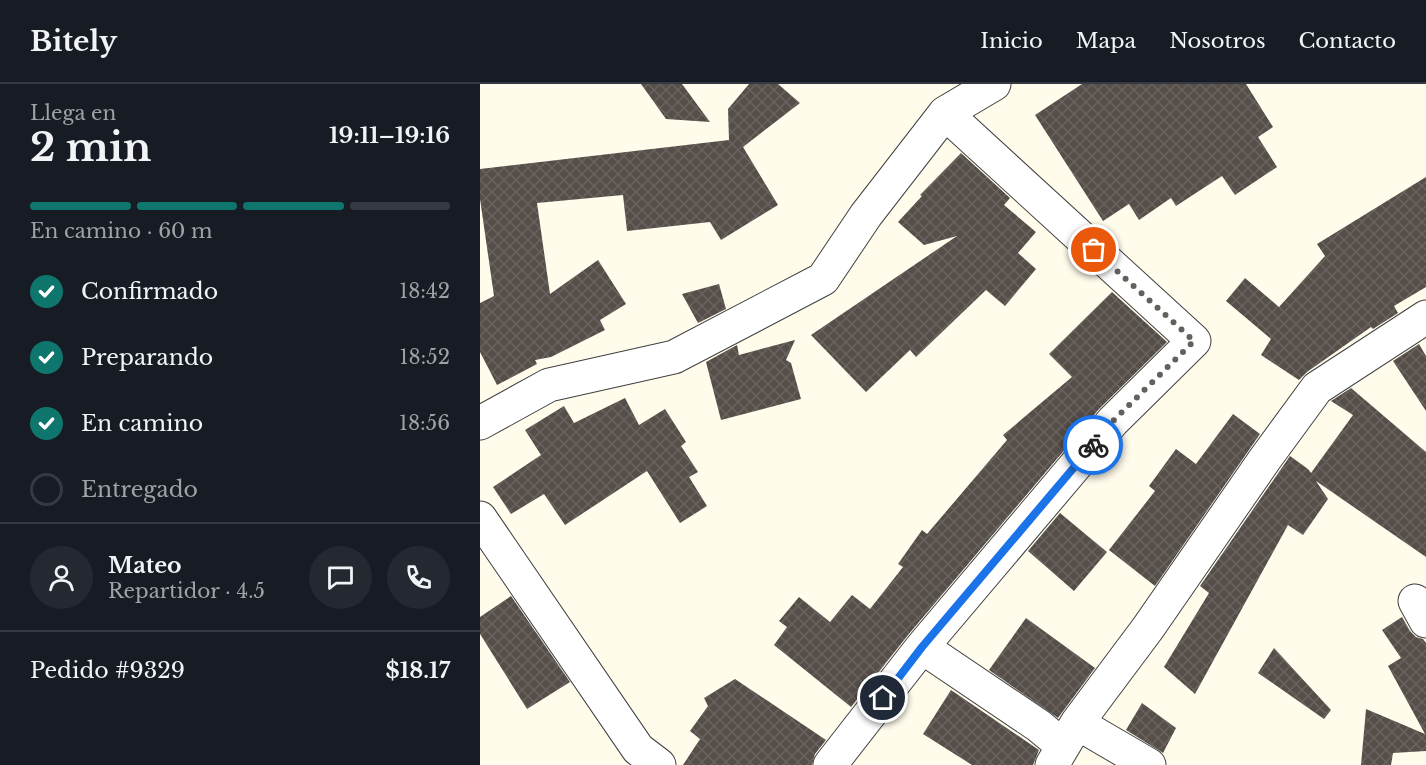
<!DOCTYPE html>
<html lang="es">
<head>
<meta charset="utf-8">
<style>
  body { margin:0; font-family:"Libre Baskerville",serif; background:#242831; color:#f1f3f6; height:100vh; display:flex; flex-direction:column; font-size:22px; white-space:nowrap }
  * { box-sizing:border-box; margin:0 }
  p { font-size:20px; color:#9ea1a6 }
  .icon { flex:none; width:33px; height:33px; fill:none; stroke:currentColor; stroke-width:2; stroke-linecap:round; stroke-linejoin:round }
  .map { position:relative; flex:1; overflow:hidden }
  .sheet { display:flex; flex-direction:column; background:#171b24; width:480px }
  .sheet>* { flex:none }
  .pin { position:absolute; display:grid; place-items:center; width:51px; height:51px; color:#fff; margin:-26px; border:3px solid #fff; border-radius:50%; box-shadow:0 2px 6px #0007 }
  .courier { position:absolute; display:grid; place-items:center; width:60px; height:60px; margin:-30px; border:4px solid #1a73e8; border-radius:50%; background:#fff; color:#222; box-shadow:0 2px 8px #0007 }
  .head em { font-style:normal; font-weight:700 }
  .head div { display:flex; flex-direction:column-reverse }
  .head { display:flex; align-items:center; justify-content:space-between; height:102px; padding:0 30px }
  h1 { font-size:39px; font-weight:700; line-height:45px }
  .bar { display:grid; grid-template-columns:repeat(4,1fr); gap:9px 6px; align-content:center; height:72px; padding:0 30px }
  .bar i { height:8px; border-radius:4px; background:#363941 }
  .bar .selected { background:#0f766e }
  .bar p { grid-column:span 4 }
  .line { display:flex; align-items:center; gap:15px; padding:0 30px; border-top:2px solid #363941 }
  .line div { flex:1 }
  .round { display:grid; place-items:center; flex:none; width:63px; height:63px; border-radius:32px; background:#242831 }
  ol { padding:0 30px; list-style:none }
  li { display:flex; align-items:center; gap:18px; height:66px }
  li p { margin-inline-start:auto }
  li .icon { padding:6px; border-radius:50%; background:#0f766e; color:#fff; stroke-width:4 }
  li:last-child { color:#9ea1a6 }
  li i { width:33px; height:33px; border:3px solid #363941; border-radius:50% }
  header { display:flex; align-items:center; gap:36px; box-sizing:border-box; height:84px; padding:0 30px; background:#171b24; border-bottom:2px solid #363941 }
  header strong { font-size:28px }
  nav { display:flex; gap:33px; margin-inline-start:auto; font-size:21px }
  main { display:flex; flex:1; min-height:0 }
  .map>svg:first-child { display:block }
  .building { fill:url(#building-cross-hatch) }
  .lines { fill:none; stroke-linecap:round; stroke-linejoin:round }
  .minor-casing { stroke:#404040; stroke-width:35 }
  .minor { stroke:#fff; stroke-width:33 }
  .done { stroke:#62615b; stroke-width:6; stroke-dasharray:0 10.8 }
  .route { stroke:#1a73e8; stroke-width:8 }
</style>
</head>
<body>
<header>
<strong>Bitely</strong>
<nav><a>Inicio</a><a>Mapa</a><a>Nosotros</a><a>Contacto</a></nav>
</header>
<main>
<section class="sheet">
<div class="head"><div><h1>2 min</h1><p>Llega en</p></div><em>19:11–19:16</em></div>
<div class="bar"><i class="selected"></i><i class="selected"></i><i class="selected"></i><i></i><p>En camino · 60 m</p></div>
<ol>
<li><svg class="icon" aria-label="check" viewBox="0 0 24 24"><path d="M5 12l5 5 9-10"/></svg>Confirmado<p>18:42</p></li>
<li><svg class="icon" aria-label="check" viewBox="0 0 24 24"><path d="M5 12l5 5 9-10"/></svg>Preparando<p>18:52</p></li>
<li><svg class="icon" aria-label="check" viewBox="0 0 24 24"><path d="M5 12l5 5 9-10"/></svg>En camino<p>18:56</p></li>
<li><i></i>Entregado</li>
</ol>
<div class="line" style="height:108px"><a class="round"><svg class="icon" aria-label="person" viewBox="0 0 24 24"><circle cx="12" cy="8" r="4"/><path d="M4 21q1-7 8-7t8 7"/></svg></a><div><b>Mateo</b><p>Repartidor · 4.5</p></div><a class="round"><svg class="icon" aria-label="chat" viewBox="0 0 24 24"><path d="M4 5h16v11H9l-5 4z"/></svg></a><a class="round"><svg class="icon" aria-label="phone" viewBox="0 0 24 24"><path d="M5 4h4l2 5-3 2q2 4 5 5l2-3 5 2v4C11 20 4 13 5 4z"/></svg></a></div>
<div class="line" style="height:78px"><div>Pedido #9329</div><b>$18.17</b></div>
</section>
<div class="map">
<svg width="946" height="681" viewBox="0 0 946 681">
  <defs>
    <pattern id="building-cross-hatch" width="8" height="8" patternUnits="userSpaceOnUse" patternTransform="scale(1.5)"><rect width="8" height="8" fill="#564e49"/><path d="M0 0l8 8M0 8l8-8" fill="none" stroke="#69635f"/></pattern>
  </defs>
  <rect width="100%" height="100%" fill="#fffcec"/>
  <!-- building -->
  <path class="building" d="M 161,0 L 202,0 L 230,38 L 186,35 Z
    M 269,0 L 298,0 L 320,19 L 263,63 L 298,121 L 241,156 L 230,138 L 147,147 L 143,111 L 57,119 L 70,210 L 118,176 L 146,220 L 120,236 L 125,246 L 71,273 L 55,276 L 57,280 L 17,301 L 0,268 L 0,219 L 14,212 L 0,115 L 0,85 L 249,56 L 248,25 Z
    M 602,0 L 766,0 L 793,43 L 778,53 L 797,83 L 755,111 L 742,92 L 696,122 L 691,114 L 659,136 L 649,120 L 623,137 L 555,31 Z
    M 481,69 L 530,114 L 524,121 L 556,148 L 538,169 L 556,185 L 525,222 L 506,206 L 436,273 L 430,266 L 386,308 L 331,251 L 477,152 L 444,161 L 418,138 L 442,112 L 440,111 Z
    M 946,93 L 946,203 L 914,222 L 918,229 L 893,245 L 891,243 L 827,288 L 819,296 L 781,271 L 791,255 L 746,217 L 765,194 L 799,223 L 845,172 L 837,160 Z
    M 239,200 L 246,225 L 218,239 L 202,210 Z
    M 632,208 L 687,258 L 619,325 L 428,551 L 371,623 L 294,561 L 307,543 L 299,537 L 319,513 L 350,538 L 372,511 L 390,525 L 423,483 L 418,480 L 442,446 L 447,450 L 527,356 L 523,351 L 592,293 L 569,270 Z
    M 315,256 L 306,276 L 311,279 L 321,315 L 241,336 L 226,278 L 257,261 L 259,271 Z
    M 939,260 L 946,272 L 946,327 L 913,277 Z
    M 871,304 L 946,368 L 946,473 L 836,397 L 848,415 L 823,451 L 808,441 L 715,610 L 684,583 L 729,509 L 720,502 L 810,372 L 828,385 L 831,389 L 873,331 L 851,317 Z
    M 145,314 L 159,341 L 185,325 L 206,358 L 201,362 L 218,388 L 209,393 L 227,422 L 200,439 L 167,387 L 85,441 L 64,410 L 31,430 L 13,403 L 61,371 L 45,346 L 84,322 L 94,339 Z
    M 753,330 L 780,350 L 675,502 L 629,466 L 675,407 L 669,402 L 696,365 L 716,380 Z
    M 580,429 L 627,468 L 594,507 L 548,467 Z
    M 31,512 L 90,598 L 47,625 L 0,550 L 0,533 Z
    M 922,533 L 930,547 L 936,553 L 943,555 L 946,559 L 946,667 L 913,669 L 911,681 L 881,681 L 886,625 L 945,650 L 908,582 L 921,574 L 902,546 Z
    M 546,534 L 615,584 L 578,634 L 509,586 Z
    M 794,564 L 851,626 L 844,635 L 778,589 Z
    M 255,595 L 346,656 L 335,670 L 332,681 L 203,681 L 220,655 L 210,647 L 228,622 L 224,614 Z
    M 471,606 L 559,666 L 553,681 L 492,681 L 443,650 Z
    M 662,619 L 696,644 L 683,669 L 646,646 Z"/>
  <g class="lines">
    <defs>
      <path id="minor" d="M 0,339 L 69,301 L 194,273 L 343,195 L 386,131 L 465,29 L 514,0
        M 0,434 L 158,665 L 179,681
        M 935,517 L 946,537
        M 442,563 L 559,642 L 583,662
        M 597,639 L 669,681
        M 350,681 L 442,563 L 633,337 L 714,257 L 465,29
        M 572,681 L 597,639 L 668,544 L 785,375 L 837,304 L 946,233"/>
    </defs>
    <!-- minor casing -->
    <use href="#minor" class="minor-casing"/>
    <!-- minor -->
    <use href="#minor" class="minor"/>
  </g>
  <g class="lines">
    <!-- done -->
    <path class="done" d="M 613,361 L 633,337 L 714,257 L 614,166"/>
    <!-- route -->
    <path class="route" d="M 403,614 L 442,563 L 613,361"/>
  </g>
</svg>
<div class="pin" style="left:614px;top:166px;background:#ea580c"><svg class="icon" aria-label="bag" viewBox="0 0 24 24"><path d="M5 8h14l-1 12H6zM9 8a3 3 0 0 1 6 0"/></svg></div>
<div class="pin" style="left:403px;top:614px;background:#1f2937"><svg class="icon" aria-label="home" viewBox="0 0 24 24"><path d="M3 11l9-7 9 7M6 9v11h12V9"/></svg></div>
<div class="courier" style="left:613px;top:361px"><svg class="icon" aria-label="bike" viewBox="0 0 24 24"><circle cx="6" cy="16" r="4"/><circle cx="18" cy="16" r="4"/><path d="M6 16l4-8h5l3 8M10 8l3 8H6M13 5h3"/></svg></div>
</div>
</main>
</body>
</html>
